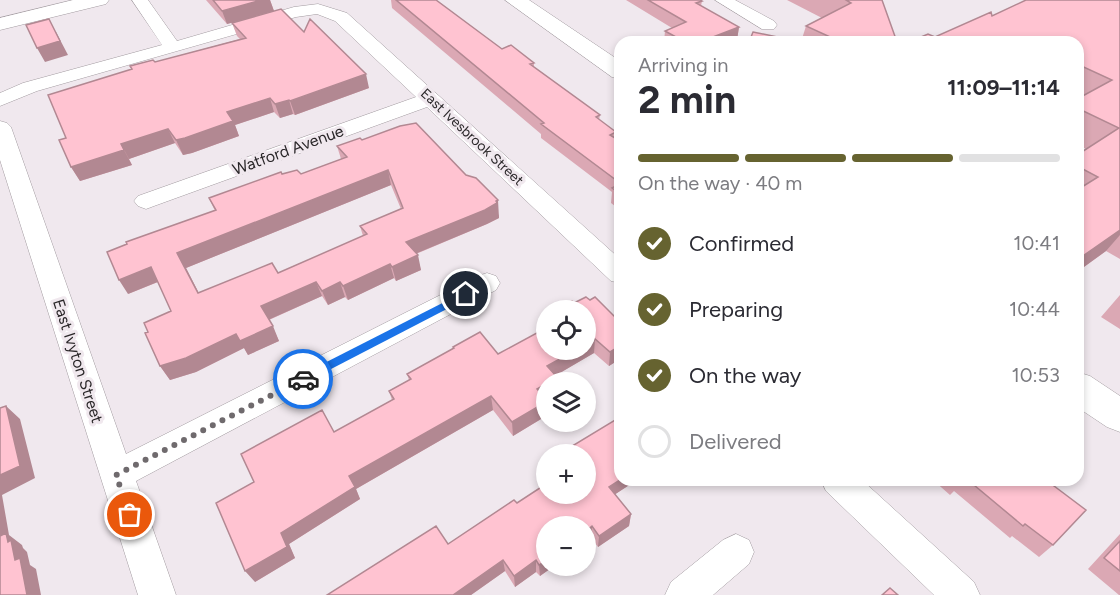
<!DOCTYPE html>
<html lang="en">
<head>
<meta charset="utf-8">
<style>
  body { margin:0; font-family:Figtree,sans-serif; background:#f2f2f3; color:#2b2b33; height:100vh; display:flex; flex-direction:column; font-size:22px; white-space:nowrap }
  * { box-sizing:border-box; margin:0 }
  p { font-size:20px; color:#7c7c81 }
  .icon { flex:none; width:33px; height:33px; fill:none; stroke:currentColor; stroke-width:2; stroke-linecap:round; stroke-linejoin:round }
  .map { position:relative; flex:1; overflow:hidden }
  .details { position:absolute; left:614px; top:36px; width:470px; height:450px; display:flex; flex-direction:column; background:#fff; border-radius:18px; box-shadow:0 3px 9px #0003 }
  .details>* { flex:none }
  .fabs { position:absolute; left:536px; top:300px; display:grid; gap:12px }
  .fabs a { display:grid; place-items:center; width:60px; height:60px; border-radius:50%; background:#fff; box-shadow:0 3px 9px #0003; font-size:30px }
  .pin { position:absolute; display:grid; place-items:center; width:51px; height:51px; color:#fff; margin:-26px; border:3px solid #fff; border-radius:50%; box-shadow:0 2px 6px #0007 }
  .courier { position:absolute; display:grid; place-items:center; width:60px; height:60px; margin:-30px; border:4px solid #1a73e8; border-radius:50%; background:#fff; color:#222; box-shadow:0 2px 8px #0007 }
  .summary em { font-style:normal; font-weight:700 }
  .summary div { display:flex; flex-direction:column-reverse }
  .summary { display:flex; align-items:center; justify-content:space-between; height:102px; padding:0 24px }
  h1 { font-size:39px; font-weight:700; line-height:45px }
  .bar { display:grid; grid-template-columns:repeat(4,1fr); gap:9px 6px; align-content:center; height:72px; padding:0 24px }
  .bar i { height:8px; border-radius:4px; background:#e1e1e2 }
  .bar .on { background:#666330 }
  .bar p { grid-column:span 4 }
  ol { padding:0 24px; list-style:none }
  li { display:flex; align-items:center; gap:18px; height:66px }
  li p { margin-inline-start:auto }
  li .icon { padding:6px; border-radius:50%; background:#666330; color:#fff; stroke-width:4 }
  li:last-child { color:#7c7c81 }
  li i { width:33px; height:33px; border:3px solid #e1e1e2; border-radius:50% }
  .map>svg:first-child { display:block }
  .lines { fill:none; stroke-linecap:round; stroke-linejoin:round }
  .minor-casing { stroke:#a29ba0; stroke-width:1 }
  .tertiary-casing { stroke:#a29ba0; stroke-width:1 }
  .primary-casing { stroke:#a29ba0; stroke-width:1 }
  .minor { fill:#fff; fill-rule:evenodd }
  .tertiary { fill:#fff; fill-rule:evenodd }
  .primary { fill:#fff; fill-rule:evenodd }
  .wall { fill:#dba8b4; fill-rule:evenodd }
  .shaded-wall { fill:#b28892 }
  .building { fill:#ffc3d1; stroke:#b28892; stroke-width:1.5; fill-rule:evenodd }
  .route { fill:#1a73e8 }
  .done { stroke:#6f6a6d; stroke-width:6; stroke-dasharray:0 10.8 }
  .labels { text-anchor:middle; dominant-baseline:central; stroke-width:6; stroke-linejoin:round; paint-order:stroke }
  .far-street-label { font-size:14px; fill:#292628; stroke:#f0e8ee }
  .street-label { font-size:16px; fill:#292628; stroke:#f0e8ee }
</style>
</head>
<body>
<div class="map">
<svg width="1120" height="595" viewBox="0 0 1120 595">
  <rect width="100%" height="100%" fill="#f0e8ee"/>
  <g class="lines">
    <defs>
      <path id="minor" d="M 132,0 L 148,0 L 177,41 L 294,7 L 318,4 L 347,13 L 620,259 L 620,283 L 611,281 L 427,107 L 154,206 L 146,209 L 138,206 L 134,201 L 138,196 L 416,97 L 335,21 L 317,14 L 296,17 L 37,91 L 0,106 L 0,93 L 23,83 L 162,45 Z
        M 715,0 L 735,0 L 774,21 L 777,25 L 774,29 L 762,29 Z
        M 0,121 L 7,123 L 11,127 L 126,454 L 478,276 L 487,273 L 496,276 L 500,283 L 496,290 L 136,481 L 176,595 L 138,595 L 0,160 Z
        M 821,480 L 862,480 L 974,582 L 980,595 L 934,595 L 826,491 Z
        M 736,534 L 749,540 L 754,552 L 749,564 L 713,595 L 665,595 L 671,582 L 723,540 Z"/>
      <path id="tertiary" d="M 73,0 L 109,0 L 106,4 L 0,30 L 0,18 Z"/>
      <path id="primary" d="M 505,0 L 529,0 L 620,61 L 620,79 L 612,77 Z
        M 1077,372 L 1090,376 L 1120,396 L 1120,432 L 1107,427 L 1077,407 Z"/>
    </defs>
    <!-- minor casing -->
    <use href="#minor" class="minor-casing"/>
    <!-- tertiary casing -->
    <use href="#tertiary" class="tertiary-casing"/>
    <!-- primary casing -->
    <use href="#primary" class="primary-casing"/>
    <!-- minor -->
    <use href="#minor" class="minor"/>
    <!-- tertiary -->
    <use href="#tertiary" class="tertiary"/>
    <!-- primary -->
    <use href="#primary" class="primary"/>
  </g>
  <!-- wall -->
  <path class="wall" d="M 206,0 L 270,0 L 274,11 L 227,24 Z
    M 391,0 L 436,0 L 502,49 L 534,63 L 534,67 L 600,115 L 599,120 L 616,132 L 615,138 L 620,141 L 620,210 L 611,203 L 612,192 L 541,138 L 541,134 L 392,8 Z
    M 626,0 L 700,0 L 702,1 L 701,6 L 739,27 L 737,40 L 732,42 L 664,42 L 665,31 L 672,28 Z
    M 787,0 L 882,0 L 897,42 L 801,42 L 806,26 L 822,18 Z
    M 1120,0 L 1120,259 L 1106,251 L 1077,272 L 1077,155 L 1086,149 L 1077,144 L 1077,42 L 935,37 L 992,16 Z
    M 232,23 L 304,32 L 369,88 L 295,115 L 293,114 L 280,118 L 274,112 L 235,125 L 239,136 L 192,153 L 183,155 L 175,143 L 129,159 L 132,165 L 80,181 L 71,167 L 66,138 L 155,62 L 240,39 L 237,36 Z
    M 362,140 L 499,215 L 499,218 L 487,224 L 416,254 L 421,270 L 396,281 L 394,278 L 348,300 L 345,297 L 328,305 L 322,296 L 269,320 L 279,341 L 248,355 L 244,348 L 196,372 L 170,380 L 160,366 L 148,332 L 171,311 L 158,282 L 128,294 L 215,211 L 209,198 L 282,174 L 301,174 L 341,159 L 337,146 ZM 391,185 L 401,209 L 360,226 L 363,236 L 278,273 L 199,293 L 186,268 Z
    M 1120,295 L 1120,329 L 1101,317 Z
    M 590,300 L 620,322 L 620,359 L 609,366 L 594,353 L 556,375 L 557,377 L 557,382 L 546,382 L 546,416 L 513,436 L 493,410 L 356,489 L 360,499 L 289,544 L 295,558 L 255,582 L 254,482 L 334,432 L 392,400 L 389,391 L 409,380 L 407,374 L 453,349 L 453,347 L 498,354 L 541,331 L 541,318 L 546,315 L 546,350 L 574,303 Z
    M 620,480 L 637,480 L 615,494 L 631,514 L 629,526 L 598,547 L 591,538 L 585,543 L 585,526 L 546,566 L 554,566 L 540,576 L 536,572 L 515,587 L 505,571 L 471,595 L 327,595 L 448,544 L 517,503 Z
    M 933,480 L 1046,480 L 1053,545 L 1039,557 L 1012,536 L 1010,538 L 954,491 L 950,495 Z
    M 1120,534 L 1120,595 L 1119,595 L 1088,569 Z"/>
  <!-- shaded-wall -->
  <path class="shaded-wall" d="M 261,0 L 270,0 L 274,11 L 227,24 L 222,11 Z
    M 739,27 L 737,40 L 732,42 L 700,42 Z
    M 56,32 L 68,55 L 45,62 L 37,48 Z
    M 366,74 L 369,88 L 295,115 L 290,101 Z
    M 270,98 L 274,112 L 235,125 L 239,136 L 192,153 L 183,155 L 176,140 L 227,112 Z
    M 289,100 L 293,114 L 280,118 L 275,104 Z
    M 168,129 L 175,143 L 129,159 L 121,144 Z
    M 124,150 L 132,165 L 80,181 L 71,167 Z
    M 388,170 L 391,185 L 186,268 L 206,308 L 177,253 Z
    M 498,200 L 499,218 L 487,224 L 410,256 L 406,242 Z
    M 1120,230 L 1120,235 L 1106,251 L 1077,272 L 1077,261 L 1080,258 Z
    M 418,255 L 421,270 L 396,281 L 392,267 Z
    M 390,264 L 394,278 L 348,300 L 343,286 Z
    M 151,267 L 160,281 L 128,294 L 119,280 Z
    M 316,282 L 322,296 L 268,320 L 261,306 Z
    M 340,282 L 345,297 L 328,305 L 322,291 Z
    M 273,326 L 279,341 L 248,355 L 244,348 L 196,372 L 170,380 L 160,366 L 236,334 Z
    M 595,339 L 594,353 L 548,380 L 547,366 L 576,350 L 585,350 L 585,345 Z
    M 620,346 L 620,359 L 609,366 L 610,352 Z
    M 557,377 L 557,382 L 548,382 Z
    M 546,384 L 546,398 L 538,403 L 537,389 Z
    M 491,396 L 493,410 L 356,489 L 360,499 L 289,544 L 295,558 L 255,582 L 245,571 L 281,533 L 349,476 Z
    M 546,402 L 546,416 L 513,436 L 512,422 Z
    M 6,406 L 20,419 L 35,478 L 2,495 L 9,535 L 22,545 L 23,548 L 27,552 L 30,565 L 36,569 L 41,595 L 27,595 L 15,560 L 0,542 L 0,475 Z
    M 620,480 L 637,480 L 608,499 L 609,487 Z
    M 631,514 L 629,526 L 598,547 L 599,536 Z
    M 592,526 L 591,538 L 585,543 L 585,532 Z
    M 503,560 L 505,571 L 471,595 L 453,595 Z
    M 536,560 L 536,572 L 515,587 L 514,576 Z
    M 546,560 L 546,566 L 554,566 L 540,576 L 539,565 Z"/>
  <!-- building -->
  <path class="building" d="M 213,0 L 261,0 L 222,11 Z
    M 396,0 L 436,0 L 502,49 L 511,45 L 534,63 L 530,64 L 600,115 L 596,117 L 616,132 L 610,135 L 620,141 L 620,183 L 541,124 L 544,123 Z
    M 648,0 L 700,0 L 702,1 L 696,3 L 739,27 L 700,42 L 685,42 L 665,31 L 686,22 Z
    M 846,0 L 882,0 L 897,42 L 841,42 L 806,26 L 851,3 Z
    M 1026,0 L 1120,0 L 1120,230 L 1080,258 L 1077,256 L 1077,190 L 1098,177 L 1077,166 L 1077,155 L 1119,128 L 1077,108 L 1077,99 L 1112,80 L 1077,64 L 1077,42 L 909,42 L 928,34 L 935,37 L 991,12 L 992,16 Z
    M 281,9 L 304,32 L 310,19 L 366,74 L 290,101 L 289,100 L 275,104 L 270,98 L 227,112 L 233,121 L 185,138 L 176,140 L 168,129 L 121,144 L 124,150 L 71,167 L 59,140 L 66,138 L 48,95 L 132,69 L 130,66 L 153,60 L 155,62 L 246,38 L 232,23 Z
    M 49,19 L 60,41 L 37,48 L 26,25 Z
    M 753,32 L 792,40 L 791,42 L 749,42 Z
    M 416,123 L 466,175 L 476,178 L 498,200 L 496,201 L 497,203 L 485,210 L 406,242 L 418,255 L 392,267 L 390,264 L 343,286 L 340,282 L 322,291 L 316,282 L 261,306 L 273,326 L 240,341 L 236,334 L 186,358 L 160,366 L 145,333 L 148,332 L 144,323 L 171,311 L 151,267 L 119,280 L 107,252 L 127,244 L 126,242 L 216,210 L 209,198 L 281,172 L 282,174 L 297,170 L 301,174 L 347,157 L 337,146 L 360,138 L 362,140 L 400,126 ZM 388,170 L 403,208 L 360,226 L 367,234 L 278,273 L 272,263 L 198,293 L 177,253 Z
    M 620,184 L 620,194 L 612,188 Z
    M 586,297 L 590,300 L 595,297 L 620,322 L 620,346 L 610,352 L 595,339 L 585,345 L 585,310 L 555,310 L 572,301 L 574,303 Z
    M 546,315 L 546,324 L 541,318 Z
    M 546,328 L 546,350 L 576,350 L 547,366 L 557,377 L 548,382 L 546,382 L 546,384 L 537,389 L 546,399 L 546,402 L 512,422 L 491,396 L 349,476 L 355,487 L 281,533 L 287,547 L 245,571 L 216,503 L 254,482 L 241,454 L 322,410 L 334,432 L 394,399 L 389,391 L 411,379 L 407,374 L 454,348 L 453,347 L 480,332 L 498,354 Z
    M 6,406 L 20,466 L 0,475 L 0,408 Z
    M 620,417 L 620,480 L 609,487 L 631,514 L 599,536 L 592,526 L 585,532 L 585,526 L 546,526 L 546,560 L 539,565 L 536,560 L 514,576 L 503,560 L 453,595 L 327,595 L 436,526 L 448,544 L 514,500 L 517,503 L 546,484 L 546,494 L 585,494 L 585,454 L 559,454 Z
    M 968,480 L 1046,480 L 1086,510 L 1053,545 L 1025,524 L 1023,526 Z
    M 6,533 L 8,542 L 11,540 L 15,560 L 20,558 L 27,595 L 0,595 L 0,536 Z
    M 1120,541 L 1120,571 L 1104,558 Z
    M 890,588 L 898,595 L 882,595 Z"/>
  <!-- route -->
  <path class="route" d="M 466,291 L 471,294 L 470,297 L 306,382 L 299,382 L 299,376 Z"/>
  <g class="lines">
    <!-- done -->
    <path class="done" d="M 130,515 L 116,475 L 303,379"/>
  </g>
  <g class="labels">
    <!-- far-street labels -->
    <g class="far-street-label">
      <text transform="translate(472 137) rotate(43)">East Ivesbrook Street</text>
    </g>
    <!-- street labels -->
    <g class="street-label">
      <text transform="translate(288 150) rotate(-20)">Watford Avenue</text>
      <text transform="translate(78 361) rotate(72)">East Ivyton Street</text>
    </g>
  </g>
</svg>
<div class="fabs">
<a><svg class="icon" aria-label="locate" viewBox="0 0 24 24"><circle cx="12" cy="12" r="6"/><path d="M12 2v4M12 18v4M2 12h4M18 12h4"/></svg></a>
<a><svg class="icon" aria-label="layers" viewBox="0 0 24 24"><path d="M12 4l9 5-9 5-9-5zM3 14l9 5 9-5"/></svg></a>
<a>+</a>
<a>−</a>
</div>
<div class="pin" style="left:130px;top:515px;background:#ea580c"><svg class="icon" aria-label="bag" viewBox="0 0 24 24"><path d="M5 8h14l-1 12H6zM9 8a3 3 0 0 1 6 0"/></svg></div>
<div class="pin" style="left:466px;top:294px;background:#1f2937"><svg class="icon" aria-label="home" viewBox="0 0 24 24"><path d="M3 11l9-7 9 7M6 9v11h12V9"/></svg></div>
<div class="courier" style="left:303px;top:379px"><svg class="icon" aria-label="car" viewBox="0 0 24 24"><path d="M5 17H2v-5l4-1 3-4h7l3 4 3 1v5h-3M9 17h6M6 11h13"/><circle cx="7" cy="17" r="2"/><circle cx="17" cy="17" r="2"/></svg></div>
<section class="details">
<div class="summary"><div><h1>2 min</h1><p>Arriving in</p></div><em>11:09–11:14</em></div>
<div class="bar"><i class="on"></i><i class="on"></i><i class="on"></i><i></i><p>On the way · 40 m</p></div>
<ol>
<li><svg class="icon" aria-label="check" viewBox="0 0 24 24"><path d="M5 12l5 5 9-10"/></svg>Confirmed<p>10:41</p></li>
<li><svg class="icon" aria-label="check" viewBox="0 0 24 24"><path d="M5 12l5 5 9-10"/></svg>Preparing<p>10:44</p></li>
<li><svg class="icon" aria-label="check" viewBox="0 0 24 24"><path d="M5 12l5 5 9-10"/></svg>On the way<p>10:53</p></li>
<li><i></i>Delivered</li>
</ol>
</section>
</div>
</body>
</html>
